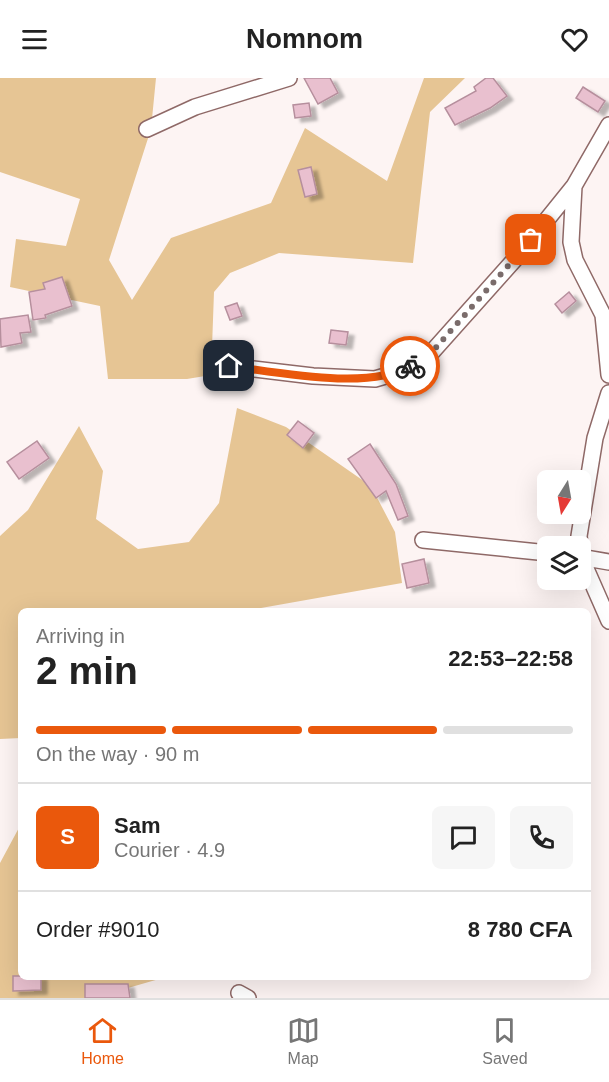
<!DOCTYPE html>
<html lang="en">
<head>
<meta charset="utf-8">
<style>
  body { margin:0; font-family:Helvetica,sans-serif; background:#f6f6f6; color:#222; height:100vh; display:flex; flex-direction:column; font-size:22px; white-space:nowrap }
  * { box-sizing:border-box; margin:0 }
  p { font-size:20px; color:#767676 }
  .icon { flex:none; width:33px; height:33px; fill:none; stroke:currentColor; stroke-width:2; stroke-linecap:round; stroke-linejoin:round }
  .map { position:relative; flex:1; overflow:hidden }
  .details { position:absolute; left:18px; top:530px; width:573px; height:372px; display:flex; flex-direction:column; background:#fff; border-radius:9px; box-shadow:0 6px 24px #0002 }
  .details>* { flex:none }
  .needle { width:39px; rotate:191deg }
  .tools { position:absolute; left:537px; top:392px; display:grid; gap:12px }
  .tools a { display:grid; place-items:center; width:54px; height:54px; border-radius:9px; background:#fff; box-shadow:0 6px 24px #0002; font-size:30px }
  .pin { position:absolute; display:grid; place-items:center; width:51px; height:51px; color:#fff; margin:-26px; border-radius:12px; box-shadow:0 3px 9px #0006 }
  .courier { position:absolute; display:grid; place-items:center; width:60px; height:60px; margin:-30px; border:4px solid #ea580c; border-radius:50%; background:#fff; color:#222; box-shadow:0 2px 8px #0007 }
  .summary em { font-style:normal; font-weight:600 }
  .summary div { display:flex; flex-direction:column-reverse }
  .summary { display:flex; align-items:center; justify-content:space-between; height:102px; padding:0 18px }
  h1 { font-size:39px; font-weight:600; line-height:45px }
  .bar { display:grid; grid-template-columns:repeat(4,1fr); gap:9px 6px; align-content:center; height:72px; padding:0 18px }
  .bar i { height:8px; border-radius:4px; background:#e0e0e0 }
  .bar .on { background:#ea580c }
  .bar p { grid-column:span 4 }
  .line { display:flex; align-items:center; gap:15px; padding:0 18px; border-top:2px solid #e0e0e0 }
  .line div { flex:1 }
  .round { display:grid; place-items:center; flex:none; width:63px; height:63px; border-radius:9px; background:#f6f6f6 }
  header { display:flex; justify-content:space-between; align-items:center; height:78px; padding:0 18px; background:#fff; font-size:27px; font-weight:600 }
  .tabs { display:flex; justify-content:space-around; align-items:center; height:84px; border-top:2px solid #e0e0e0; background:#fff; font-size:16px; color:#767676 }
  .tabs a { display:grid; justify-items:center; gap:3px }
  .tabs .on { color:#ea580c }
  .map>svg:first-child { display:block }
  .green { fill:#e6c594 }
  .building { fill:#e9c0cf; stroke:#b68f9d; stroke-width:1.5; filter:url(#shadow) }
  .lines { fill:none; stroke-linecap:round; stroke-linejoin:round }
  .minor-casing { stroke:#8f6967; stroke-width:18 }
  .minor { stroke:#fff; stroke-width:15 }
  .done { stroke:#7a6c6b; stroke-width:6; stroke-dasharray:0 10.8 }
  .route { stroke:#ea580c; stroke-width:8 }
</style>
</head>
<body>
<header><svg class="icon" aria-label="menu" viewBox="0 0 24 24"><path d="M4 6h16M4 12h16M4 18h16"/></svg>Nomnom<svg class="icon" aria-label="heart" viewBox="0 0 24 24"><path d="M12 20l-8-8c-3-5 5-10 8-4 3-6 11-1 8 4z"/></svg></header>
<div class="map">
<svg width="609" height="920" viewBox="0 0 609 920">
  <defs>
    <filter id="shadow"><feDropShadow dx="6" dy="4" stdDeviation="1.5" flood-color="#0004"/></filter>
  </defs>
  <rect width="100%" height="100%" fill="#fdf4f3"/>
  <!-- green -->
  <path class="green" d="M 0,0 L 156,0 L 151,51 L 109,182 L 132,222 L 171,160 L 271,125 L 305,50 L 387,103 L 424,0 L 465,0 L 430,34 L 413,185 L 279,175 L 230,195 L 214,214 L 211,297 L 187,301 L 108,301 L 100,228 L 10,209 L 16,161 L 66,168 L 80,121 L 0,94 Z
    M 237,330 L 286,349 L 371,408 L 395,454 L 402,505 L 250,532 L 21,532 L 21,660 L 0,661 L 0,458 L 28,432 L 79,348 L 103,393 L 96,441 L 138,471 L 189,464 L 219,425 Z
    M 21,746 L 21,898 L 166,899 L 114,914 L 114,920 L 0,920 L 0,785 Z"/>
  <!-- building -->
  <path class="building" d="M 304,0 L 330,0 L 338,15 L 318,26 Z
    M 486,0 L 493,0 L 507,18 L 490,30 L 455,47 L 445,30 L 476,13 L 474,9 Z
    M 583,9 L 605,23 L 598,34 L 576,20 Z
    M 309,25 L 311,38 L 295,40 L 293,27 Z
    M 311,89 L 317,116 L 305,119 L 298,92 Z
    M 62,199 L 72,228 L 45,237 L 46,240 L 33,242 L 29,214 L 45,211 L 43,205 Z
    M 569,214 L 576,223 L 562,235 L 555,226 Z
    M 237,225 L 242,238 L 230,242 L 225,229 Z
    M 28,237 L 31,254 L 20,255 L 22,265 L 1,269 L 0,241 Z
    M 331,252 L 348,254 L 346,267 L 329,265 Z
    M 298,343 L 314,355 L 303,370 L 287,357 Z
    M 37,363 L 49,380 L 19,401 L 7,384 Z
    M 370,366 L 396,406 L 408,438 L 398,442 L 386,413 L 376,420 L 348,381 Z
    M 424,481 L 429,505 L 407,510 L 402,486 Z
    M 13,898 L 41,898 L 41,912 L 13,913 Z
    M 85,906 L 128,906 L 130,920 L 85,920 Z"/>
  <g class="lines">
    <defs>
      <path id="minor" d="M 147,51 L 195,29 L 289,0
        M 574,108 L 571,164 L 575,182 L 603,237 L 609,297
        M 229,288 L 313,298 L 375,301 L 399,294 L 432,274 L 516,180 L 574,108 L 609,47
        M 423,462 L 548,475
        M 580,468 L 579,458 L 595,360 L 609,315
        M 580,477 L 609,543
        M 580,479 L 609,484
        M 239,915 L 248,920"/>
    </defs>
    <!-- minor casing -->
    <use href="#minor" class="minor-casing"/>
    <!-- minor -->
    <use href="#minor" class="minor"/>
  </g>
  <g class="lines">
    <!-- done -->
    <path class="done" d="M 410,288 L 432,274 L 531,162"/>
    <!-- route -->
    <path class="route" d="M 229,288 C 277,294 369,313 410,288"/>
  </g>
</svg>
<div class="tools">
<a><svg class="needle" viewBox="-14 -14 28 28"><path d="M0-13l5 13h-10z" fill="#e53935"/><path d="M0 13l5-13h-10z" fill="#767676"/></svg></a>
<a><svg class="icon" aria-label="layers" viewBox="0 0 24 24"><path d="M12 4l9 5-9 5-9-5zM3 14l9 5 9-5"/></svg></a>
</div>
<div class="pin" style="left:531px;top:162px;background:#ea580c"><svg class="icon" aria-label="bag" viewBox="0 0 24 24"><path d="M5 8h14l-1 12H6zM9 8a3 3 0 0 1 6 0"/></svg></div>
<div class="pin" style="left:229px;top:288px;background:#1f2937"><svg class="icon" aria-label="home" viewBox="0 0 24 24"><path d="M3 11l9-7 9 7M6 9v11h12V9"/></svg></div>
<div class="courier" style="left:410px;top:288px"><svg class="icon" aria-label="bike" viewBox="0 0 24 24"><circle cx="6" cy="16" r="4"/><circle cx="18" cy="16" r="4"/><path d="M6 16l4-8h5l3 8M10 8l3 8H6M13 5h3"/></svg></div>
<section class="details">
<div class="summary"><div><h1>2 min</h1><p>Arriving in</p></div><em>22:53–22:58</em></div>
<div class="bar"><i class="on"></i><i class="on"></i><i class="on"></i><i></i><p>On the way · 90 m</p></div>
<div class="line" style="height:108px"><b class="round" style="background:#ea580c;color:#fff">S</b><div><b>Sam</b><p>Courier · 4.9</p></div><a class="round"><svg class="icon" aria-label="chat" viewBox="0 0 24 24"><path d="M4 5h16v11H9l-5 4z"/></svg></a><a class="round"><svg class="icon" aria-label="phone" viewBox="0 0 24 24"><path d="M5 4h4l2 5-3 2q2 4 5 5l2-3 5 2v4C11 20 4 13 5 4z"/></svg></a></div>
<div class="line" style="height:78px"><div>Order #9010</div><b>8 780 CFA</b></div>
</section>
</div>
<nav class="tabs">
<a class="on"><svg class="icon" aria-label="home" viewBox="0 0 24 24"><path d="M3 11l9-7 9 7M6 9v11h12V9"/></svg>Home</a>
<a><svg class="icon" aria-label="map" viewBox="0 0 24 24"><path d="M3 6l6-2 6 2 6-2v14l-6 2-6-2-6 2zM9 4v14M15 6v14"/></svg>Map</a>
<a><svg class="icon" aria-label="saved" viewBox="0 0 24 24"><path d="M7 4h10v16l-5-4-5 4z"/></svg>Saved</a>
</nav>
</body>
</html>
